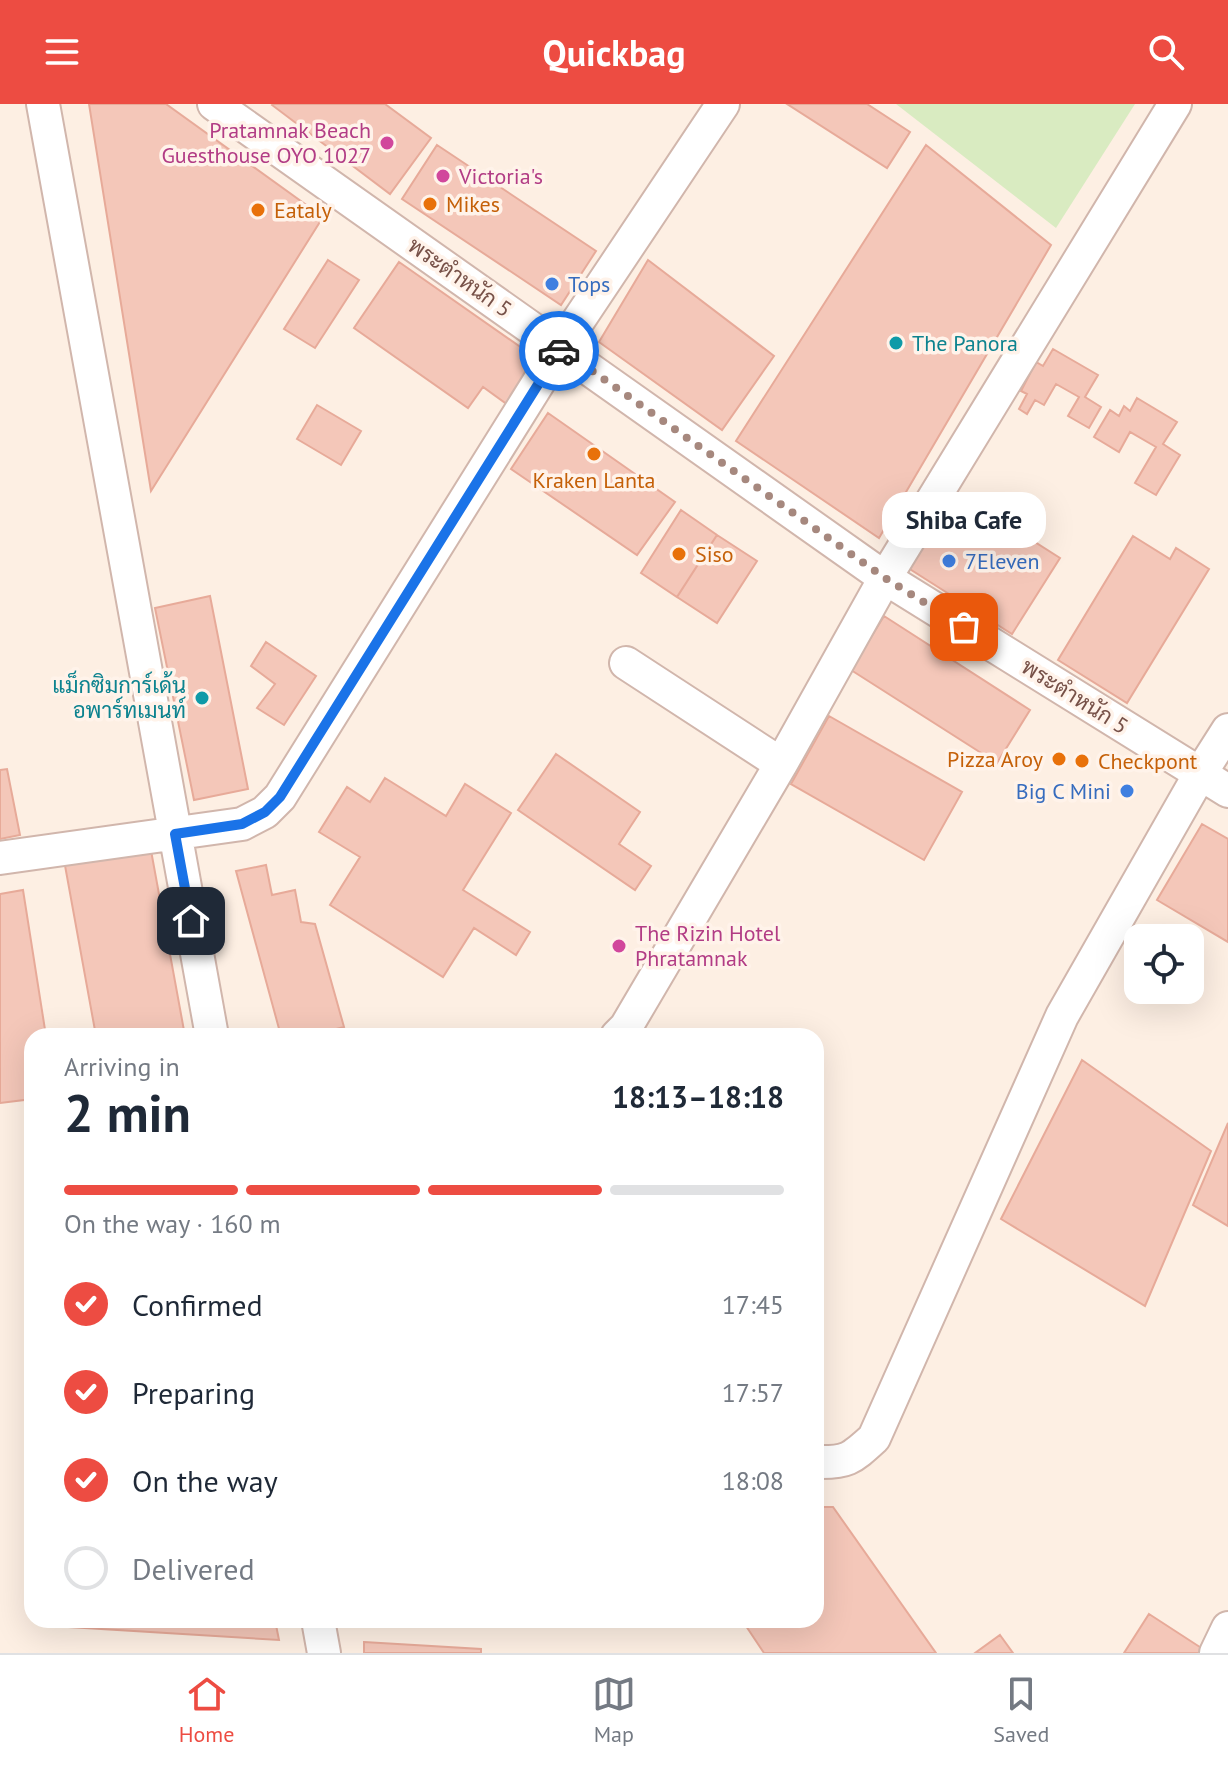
<!DOCTYPE html>
<html lang="en">
<head>
<meta charset="utf-8">
<style>
  body { margin:0; font-family:"PT Sans",Sarabun,sans-serif; background:#f6f6f7; color:#1f2937; height:100vh; display:flex; flex-direction:column; font-size:30px; white-space:nowrap }
  * { box-sizing:border-box; margin:0 }
  p { font-size:26px; color:#747a83 }
  .icon { flex:none; width:44px; height:44px; fill:none; stroke:currentColor; stroke-width:2; stroke-linecap:round; stroke-linejoin:round }
  .map { position:relative; flex:1; overflow:hidden }
  .drawer { position:absolute; left:24px; top:924px; width:800px; height:600px; display:flex; flex-direction:column; background:#fff; border-radius:24px; box-shadow:0 8px 32px #0002 }
  .drawer>* { flex:none }
  .fabs { position:absolute; left:1124px; top:820px; display:grid; gap:16px }
  .fabs a { display:grid; place-items:center; width:80px; height:80px; border-radius:16px; background:#fff; box-shadow:0 8px 32px #0002; font-size:40px }
  .pin { position:absolute; display:grid; place-items:center; width:68px; height:68px; color:#fff; margin:-34px; border-radius:16px; box-shadow:0 4px 12px #0006 }
  .courier { position:absolute; display:grid; place-items:center; width:80px; height:80px; margin:-40px; border:6px solid #1a73e8; border-radius:50%; background:#fff; color:#222; box-shadow:0 2px 10px #0007 }
  .bubble { position:absolute; height:56px; border-radius:24px; background:#fff; box-shadow:0 8px 32px #0002; font-size:26px; font-weight:600; line-height:56px; text-align:center }
  .headline em { font-style:normal; font-weight:600 }
  .headline div { display:flex; flex-direction:column-reverse }
  .headline { display:flex; align-items:center; justify-content:space-between; height:136px; padding:0 40px }
  h1 { font-size:52px; font-weight:600; line-height:60px }
  .bar { display:grid; grid-template-columns:repeat(4,1fr); gap:12px 8px; align-content:center; height:96px; padding:0 40px }
  .bar i { height:10px; border-radius:6px; background:#e0e1e3 }
  .bar .selected { background:#ed4c42 }
  .bar p { grid-column:span 4 }
  ol { padding:0 40px; list-style:none }
  li { display:flex; align-items:center; gap:24px; height:88px }
  li p { margin-inline-start:auto }
  li .icon { padding:8px; border-radius:50%; background:#ed4c42; color:#fff; stroke-width:4 }
  li:last-child { color:#747a83 }
  li i { width:44px; height:44px; border:4px solid #e0e1e3; border-radius:50% }
  header { display:flex; justify-content:space-between; align-items:center; height:104px; padding:0 40px; background:#ed4c42; color:#fff; font-size:36px; font-weight:600 }
  .tab-bar { display:flex; justify-content:space-around; align-items:center; height:112px; border-top:2px solid #e0e1e3; background:#fff; font-size:22px; color:#747a83 }
  .tab-bar a { display:grid; justify-items:center; gap:4px }
  .tab-bar .selected { color:#ed4c42 }
  .map>svg:first-child { display:block }
  .green { fill:#d9ebc1 }
  .building { fill:#f4c7b9; stroke:#e7aa99; stroke-width:2 }
  .lines { fill:none; stroke-linecap:round; stroke-linejoin:round }
  .street-casing { stroke:#d1b6ac; stroke-width:36 }
  .street { stroke:#fff; stroke-width:32 }
  .done { stroke:#a6887e; stroke-width:8; stroke-dasharray:0 14.4 }
  .route { stroke:#1a73e8; stroke-width:10 }
  .hotel-dot { fill:#d1479c; stroke:#fff3ea; stroke-width:3 }
  .food-dot { fill:#e8710a; stroke:#fff3ea; stroke-width:3 }
  .shop-dot { fill:#3f7fe0; stroke:#fff3ea; stroke-width:3 }
  .culture-dot { fill:#0f9aa8; stroke:#fff3ea; stroke-width:3 }
  .labels { text-anchor:middle; dominant-baseline:central; stroke-width:7; stroke-linejoin:round; paint-order:stroke }
  .hotel-label { font-size:22px; fill:#b23c85; stroke:#fff3ea; text-anchor:start }
  .food-label { font-size:22px; fill:#c56008; stroke:#fff3ea; text-anchor:start }
  .street-label { font-size:22px; fill:#775148; stroke:#fff3ea }
  .shop-label { font-size:22px; fill:#366cbe; stroke:#fff3ea; text-anchor:start }
  .culture-label { font-size:22px; fill:#0d838f; stroke:#fff3ea; text-anchor:start }
</style>
</head>
<body>
<header><svg class="icon" aria-label="menu" viewBox="0 0 24 24"><path d="M4 6h16M4 12h16M4 18h16"/></svg>Quickbag<svg class="icon" aria-label="search" viewBox="0 0 24 24"><circle cx="10" cy="10" r="6"/><path d="M15 15l6 6"/></svg></header>
<div class="map">
<svg width="1228" height="1549" viewBox="0 0 1228 1549">
  <rect width="100%" height="100%" fill="#fdefe3"/>
  <!-- green -->
  <path class="green" d="M 896,0 L 1135,0 L 1056,124 Z"/>
  <!-- building -->
  <path class="building" d="M 89,0 L 166,0 L 323,113 L 151,387 Z
    M 273,0 L 385,0 L 431,34 L 390,90 L 272,1 Z
    M 787,0 L 867,0 L 910,28 L 887,64 Z
    M 437,41 L 596,147 L 561,201 L 402,95 Z
    M 926,41 L 1051,141 L 879,434 L 736,337 Z
    M 328,156 L 359,176 L 315,244 L 284,225 Z
    M 648,156 L 774,252 L 722,326 L 599,238 Z
    M 399,158 L 539,256 L 508,301 L 483,283 L 468,304 L 354,224 Z
    M 1053,245 L 1098,271 L 1085,293 L 1101,303 L 1089,324 L 1068,312 L 1079,293 L 1056,280 L 1044,301 L 1035,296 L 1027,310 L 1019,305 L 1027,290 L 1021,287 L 1036,258 L 1043,262 Z
    M 1137,294 L 1177,318 L 1163,340 L 1180,351 L 1156,391 L 1135,379 L 1156,343 L 1130,328 L 1119,348 L 1094,333 L 1110,306 L 1119,312 L 1124,302 L 1130,307 Z
    M 317,301 L 361,327 L 341,361 L 297,335 Z
    M 548,309 L 675,398 L 637,451 L 511,365 Z
    M 953,386 L 1060,454 L 1012,530 L 905,462 Z
    M 681,406 L 717,431 L 677,493 L 641,469 Z
    M 717,431 L 757,457 L 717,519 L 677,493 Z
    M 1133,432 L 1170,455 L 1176,444 L 1209,465 L 1127,599 L 1058,556 Z
    M 210,492 L 248,685 L 194,696 L 155,504 Z
    M 884,512 L 1030,606 L 997,659 L 851,566 Z
    M 266,538 L 316,572 L 284,621 L 257,604 L 275,580 L 251,562 Z
    M 829,612 L 962,688 L 924,756 L 791,680 Z
    M 556,650 L 640,708 L 619,740 L 651,762 L 635,786 L 518,706 Z
    M 7,665 L 20,731 L 0,735 L 0,666 Z
    M 385,674 L 446,712 L 465,680 L 511,709 L 463,786 L 530,828 L 516,851 L 474,824 L 443,873 L 330,801 L 360,753 L 319,728 L 347,683 L 370,698 Z
    M 1202,720 L 1228,735 L 1228,838 L 1157,796 Z
    M 150,741 L 185,932 L 96,932 L 64,756 Z
    M 266,761 L 272,791 L 295,786 L 301,818 L 315,820 L 344,923 L 309,932 L 281,932 L 236,767 Z
    M 23,786 L 46,932 L 32,932 L 32,995 L 0,999 L 0,790 Z
    M 1082,956 L 1211,1047 L 1145,1202 L 1001,1115 Z
    M 1228,1019 L 1228,1122 L 1193,1101 Z
    M 816,1403 L 833,1403 L 936,1549 L 764,1549 L 742,1516 L 816,1516 Z
    M 1149,1510 L 1206,1547 L 1205,1549 L 1124,1549 Z
    M 67,1516 L 275,1516 L 279,1536 L 69,1523 Z
    M 1000,1531 L 1013,1549 L 975,1549 Z
    M 364,1538 L 481,1545 L 481,1549 L 364,1549 Z"/>
  <g class="lines">
    <defs>
      <path id="street" d="M 43,0 L 212,932
        M 214,0 L 885,474 L 1228,687
        M 626,559 L 781,660
        M 0,754 L 242,720 L 265,708 L 280,693 L 560,244 L 723,0
        M 617,932 L 626,923 L 781,660 L 885,474 L 1175,0
        M 816,1358 C 847,1359 851,1355 874,1334 L 1062,912 L 1200,670 L 1228,626
        M 318,1516 L 324,1549
        M 1216,1549 L 1228,1524"/>
    </defs>
    <!-- street casing -->
    <use href="#street" class="street-casing"/>
    <!-- street -->
    <use href="#street" class="street"/>
  </g>
  <g class="lines">
    <!-- done -->
    <path class="done" d="M 559,247 L 560,244 L 885,474 L 964,523"/>
    <!-- route -->
    <path class="route" d="M 191,817 L 175,730 L 242,720 L 265,708 L 280,693 L 559,247"/>
  </g>
  <!-- markers -->
  <g class="hotel-dot">
    <circle cx="387" cy="39" r="8"/>
    <circle cx="443" cy="72" r="8"/>
    <circle cx="619" cy="842" r="8"/>
  </g>
  <g class="food-dot">
    <circle cx="430" cy="100" r="8"/>
    <circle cx="258" cy="106" r="8"/>
    <circle cx="594" cy="350" r="8"/>
    <circle cx="679" cy="450" r="8"/>
    <circle cx="1059" cy="655" r="8"/>
    <circle cx="1082" cy="657" r="8"/>
  </g>
  <g class="shop-dot">
    <circle cx="552" cy="180" r="8"/>
    <circle cx="949" cy="457" r="8"/>
    <circle cx="1127" cy="687" r="8"/>
  </g>
  <g class="culture-dot">
    <circle cx="896" cy="239" r="8"/>
    <circle cx="202" cy="594" r="8"/>
  </g>
  <g class="labels">
    <!-- hotel labels -->
    <g class="hotel-label">
      <text x="371" y="26" text-anchor="end">Pratamnak Beach<tspan x="371" dy="25">Guesthouse OYO 1027</tspan></text>
      <text x="459" y="72">Victoria's</text>
      <text x="635" y="829">The Rizin Hotel<tspan x="635" dy="25">Phratamnak</tspan></text>
    </g>
    <!-- food labels -->
    <g class="food-label">
      <text x="446" y="100">Mikes</text>
      <text x="274" y="106">Eataly</text>
      <text x="594" y="376" text-anchor="middle">Kraken Lanta</text>
      <text x="695" y="450">Siso</text>
      <text x="1043" y="655" text-anchor="end">Pizza Aroy</text>
      <text x="1098" y="657">Checkpont</text>
    </g>
    <!-- street labels -->
    <g class="street-label">
      <text transform="translate(460 173) rotate(35)">พระตำหนัก 5</text>
      <text transform="translate(1075 592) rotate(32)">พระตำหนัก 5</text>
    </g>
    <!-- shop labels -->
    <g class="shop-label">
      <text x="568" y="180">Tops</text>
      <text x="965" y="457">7Eleven</text>
      <text x="1111" y="687" text-anchor="end">Big C Mini</text>
    </g>
    <!-- culture labels -->
    <g class="culture-label">
      <text x="912" y="239">The Panora</text>
      <text x="186" y="581" text-anchor="end">แม็กซิมการ์เด้น<tspan x="186" dy="25">อพาร์ทเมนท์</tspan></text>
    </g>
  </g>
</svg>
<div class="fabs">
<a><svg class="icon" aria-label="locate" viewBox="0 0 24 24"><circle cx="12" cy="12" r="6"/><path d="M12 2v4M12 18v4M2 12h4M18 12h4"/></svg></a>
</div>
<div class="pin" style="left:964px;top:523px;background:#ea580c"><svg class="icon" aria-label="bag" viewBox="0 0 24 24"><path d="M5 8h14l-1 12H6zM9 8a3 3 0 0 1 6 0"/></svg></div>
<div class="pin" style="left:191px;top:817px;background:#1f2937"><svg class="icon" aria-label="home" viewBox="0 0 24 24"><path d="M3 11l9-7 9 7M6 9v11h12V9"/></svg></div>
<div class="courier" style="left:559px;top:247px"><svg class="icon" aria-label="car" viewBox="0 0 24 24"><path d="M5 17H2v-5l4-1 3-4h7l3 4 3 1v5h-3M9 17h6M6 11h13"/><circle cx="7" cy="17" r="2"/><circle cx="17" cy="17" r="2"/></svg></div>
<div class="bubble" style="left:882px;top:388px;width:164px">Shiba Cafe</div>
<section class="drawer">
<div class="headline"><div><h1>2 min</h1><p>Arriving in</p></div><em>18:13–18:18</em></div>
<div class="bar"><i class="selected"></i><i class="selected"></i><i class="selected"></i><i></i><p>On the way · 160 m</p></div>
<ol>
<li><svg class="icon" aria-label="check" viewBox="0 0 24 24"><path d="M5 12l5 5 9-10"/></svg>Confirmed<p>17:45</p></li>
<li><svg class="icon" aria-label="check" viewBox="0 0 24 24"><path d="M5 12l5 5 9-10"/></svg>Preparing<p>17:57</p></li>
<li><svg class="icon" aria-label="check" viewBox="0 0 24 24"><path d="M5 12l5 5 9-10"/></svg>On the way<p>18:08</p></li>
<li><i></i>Delivered</li>
</ol>
</section>
</div>
<nav class="tab-bar">
<a class="selected"><svg class="icon" aria-label="home" viewBox="0 0 24 24"><path d="M3 11l9-7 9 7M6 9v11h12V9"/></svg>Home</a>
<a><svg class="icon" aria-label="map" viewBox="0 0 24 24"><path d="M3 6l6-2 6 2 6-2v14l-6 2-6-2-6 2zM9 4v14M15 6v14"/></svg>Map</a>
<a><svg class="icon" aria-label="saved" viewBox="0 0 24 24"><path d="M7 4h10v16l-5-4-5 4z"/></svg>Saved</a>
</nav>
</body>
</html>
